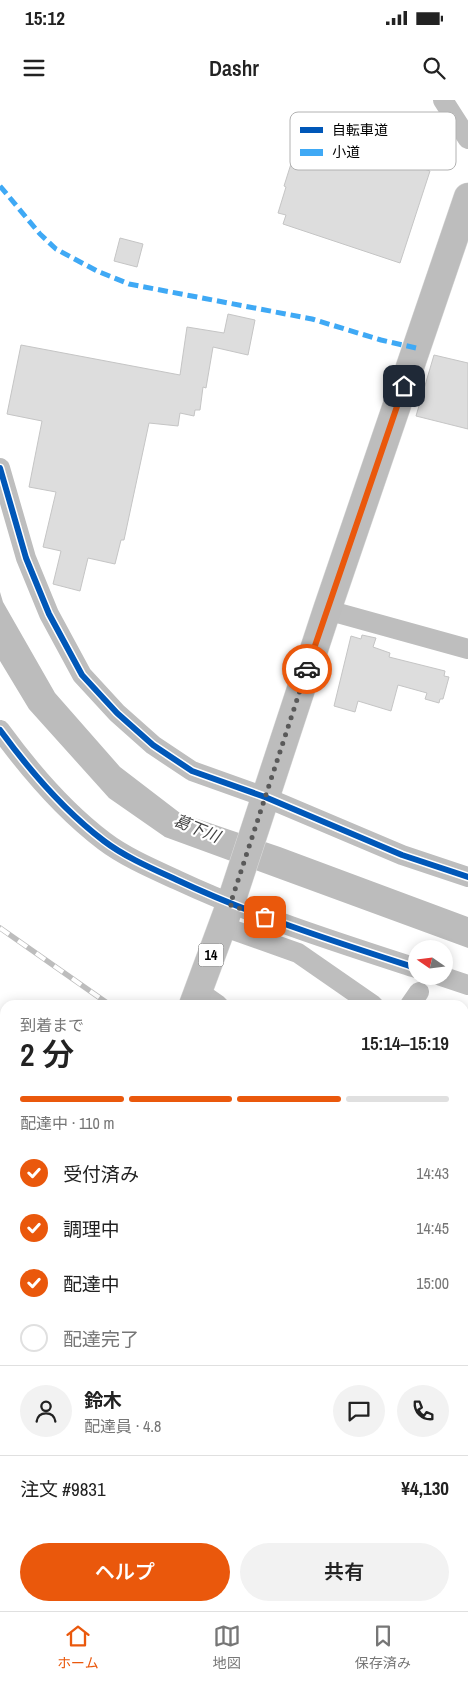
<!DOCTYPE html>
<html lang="ja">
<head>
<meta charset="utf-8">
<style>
  body { margin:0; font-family:"Archivo Narrow","Noto Sans JP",sans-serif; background:#f2f2f2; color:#222; height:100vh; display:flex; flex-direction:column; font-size:19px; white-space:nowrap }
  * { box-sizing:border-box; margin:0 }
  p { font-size:16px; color:#767676 }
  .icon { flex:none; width:28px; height:28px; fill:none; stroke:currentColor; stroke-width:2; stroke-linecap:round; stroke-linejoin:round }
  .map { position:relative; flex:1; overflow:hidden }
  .side { position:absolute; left:0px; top:900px; width:469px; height:611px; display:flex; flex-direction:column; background:#fff; border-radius:15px 15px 0 0; box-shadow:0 2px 12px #0003 }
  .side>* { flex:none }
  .needle { width:32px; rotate:284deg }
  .fabs { position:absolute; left:408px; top:840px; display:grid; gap:10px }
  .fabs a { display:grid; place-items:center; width:45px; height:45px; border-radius:50%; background:#fff; box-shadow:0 2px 12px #0003; font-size:25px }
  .pin { position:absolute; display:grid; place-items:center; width:42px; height:42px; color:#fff; margin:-21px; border-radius:10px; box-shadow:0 2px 8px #0006 }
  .courier { position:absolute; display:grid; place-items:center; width:50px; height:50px; margin:-25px; border:4px solid #ea580c; border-radius:50%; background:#fff; color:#222; box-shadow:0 1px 6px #0007 }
  .overview em { font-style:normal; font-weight:600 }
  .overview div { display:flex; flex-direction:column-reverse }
  .overview { display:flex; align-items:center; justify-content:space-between; height:85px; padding:0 20px }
  h1 { font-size:32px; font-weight:600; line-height:38px }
  .bar { display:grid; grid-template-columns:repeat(4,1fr); gap:8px 5px; align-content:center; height:60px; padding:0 20px }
  .bar i { height:6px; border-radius:4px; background:#e0e0e0 }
  .bar .current { background:#ea580c }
  .bar p { grid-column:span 4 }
  .line { display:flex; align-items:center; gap:12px; padding:0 20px; border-top:1px solid #e0e0e0 }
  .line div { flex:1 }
  .round { display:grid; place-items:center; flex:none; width:52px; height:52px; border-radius:26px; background:#f2f2f2 }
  ol { padding:0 20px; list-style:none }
  li { display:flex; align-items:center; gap:15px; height:55px }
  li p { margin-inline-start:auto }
  li .icon { padding:5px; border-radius:50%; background:#ea580c; color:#fff; stroke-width:4 }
  li:last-child { color:#767676 }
  li i { width:28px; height:28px; border:2px solid #e0e0e0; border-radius:50% }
  .cta { display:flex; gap:10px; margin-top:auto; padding:10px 20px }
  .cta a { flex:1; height:58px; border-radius:30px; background:#ea580c; color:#fff; font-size:20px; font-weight:600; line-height:58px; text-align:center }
  .cta a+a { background:#f2f2f2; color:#222 }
  .status { display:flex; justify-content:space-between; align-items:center; height:35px; padding:0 25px; background:#fff; direction:ltr }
  .status svg { height:14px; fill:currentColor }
  header { display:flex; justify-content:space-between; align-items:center; height:65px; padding:0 20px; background:#fff; font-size:22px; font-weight:600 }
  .tab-bar { display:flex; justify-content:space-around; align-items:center; height:70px; border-top:1px solid #e0e0e0; background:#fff; font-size:14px; color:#767676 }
  .tab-bar a { display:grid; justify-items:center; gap:2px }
  .tab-bar .current { color:#ea580c }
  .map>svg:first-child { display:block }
  .water { fill:#bcbcbc }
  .building { fill:#ddd; stroke:#c5c5c5 }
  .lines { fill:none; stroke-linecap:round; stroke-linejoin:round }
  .primary-casing { stroke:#dbdbdb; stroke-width:29 }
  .trunk-casing { stroke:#dbdbdb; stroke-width:29 }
  .minor { stroke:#bebebe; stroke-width:20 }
  .secondary { stroke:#c2c2c2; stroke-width:28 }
  .primary { stroke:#bdbdbd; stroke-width:28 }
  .trunk { stroke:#bdbdbd; stroke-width:28 }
  .rail-casing { stroke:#bdbdbd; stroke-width:5.5 }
  .rail { stroke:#fff; stroke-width:4; stroke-dasharray:11; stroke-linecap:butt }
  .quiet { stroke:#3fa9f5; stroke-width:5; stroke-dasharray:10 5; stroke-linecap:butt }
  .cycleway-casing { stroke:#fff; stroke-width:9 }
  .cycleway { stroke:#0057b8; stroke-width:6 }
  .done { stroke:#595959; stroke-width:5; stroke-dasharray:0 9 }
  .route { stroke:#ea580c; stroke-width:6 }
  .labels { text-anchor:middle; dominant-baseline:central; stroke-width:4.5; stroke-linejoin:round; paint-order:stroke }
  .shield { fill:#fff; stroke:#4c4c4c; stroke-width:1 }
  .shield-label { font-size:14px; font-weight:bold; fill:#000 }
  .water-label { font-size:16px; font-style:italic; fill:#414141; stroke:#fff }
  .key { fill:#fff; stroke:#b2b2b2; stroke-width:1 }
  .key-label { font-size:14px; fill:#000 }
</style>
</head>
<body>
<div class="status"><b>15:12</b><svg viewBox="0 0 49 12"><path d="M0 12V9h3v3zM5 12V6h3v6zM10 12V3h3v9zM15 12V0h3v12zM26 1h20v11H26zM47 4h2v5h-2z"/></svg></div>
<header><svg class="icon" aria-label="menu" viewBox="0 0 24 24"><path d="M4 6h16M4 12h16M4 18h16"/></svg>Dashr<svg class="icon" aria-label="search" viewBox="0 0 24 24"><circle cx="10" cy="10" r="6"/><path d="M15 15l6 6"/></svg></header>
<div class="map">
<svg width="468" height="1511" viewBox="0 0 468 1511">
  <rect width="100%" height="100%" fill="#fff"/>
  <!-- water -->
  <path class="water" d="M 0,492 L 3,502 L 55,593 L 120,667 L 180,713 L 280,747 L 468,817 L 468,848 L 165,737 L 109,698 L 29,609 L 0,561 Z"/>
  <!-- building -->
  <path class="building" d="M 302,29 L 430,71 L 400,163 L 283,124 L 286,115 L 278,113 L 286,87 L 284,86 Z
    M 120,138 L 143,144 L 137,167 L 114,161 Z
    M 228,214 L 255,220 L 248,255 L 213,247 L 206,288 L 203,287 L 200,310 L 195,310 L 194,316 L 180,313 L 178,326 L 149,323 L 124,440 L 121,440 L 115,464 L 88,458 L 80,491 L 53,484 L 61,451 L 43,447 L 56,392 L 29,387 L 42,321 L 7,314 L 21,245 L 180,275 L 187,227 L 224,233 Z
    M 434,255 L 468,263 L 468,329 L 416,316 Z
    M 362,535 L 376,538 L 373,547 L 390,553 L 389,557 L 445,571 L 444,576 L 449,577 L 443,599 L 440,599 L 439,603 L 425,599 L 427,593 L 398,585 L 391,611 L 358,601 L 355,612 L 334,606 L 351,536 L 361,539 Z"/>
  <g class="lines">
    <defs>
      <path id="primary" d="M 193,905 L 230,805 L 327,510 L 468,97"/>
      <path id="trunk" d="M 0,1347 L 5,1351
        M 268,1506 L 280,1511"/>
    </defs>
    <!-- primary casing -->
    <use href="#primary" class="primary-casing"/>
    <!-- trunk casing -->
    <use href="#trunk" class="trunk-casing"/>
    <!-- minor -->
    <path class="minor" d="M 443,0 L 468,39
      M 0,368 L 26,458 L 49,514 L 82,575 L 117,613 L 153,645 L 192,671 L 265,697 L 402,755 L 468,777
      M 327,510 L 468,549
      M 0,630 C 30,671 63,710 104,741 C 125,757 153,769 177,780 C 254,816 336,842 416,868
      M 222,826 L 298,853 L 373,905
      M 441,876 L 468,885
      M 198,891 L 218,905
      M 410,905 L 419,892
      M 464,968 L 468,970
      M 464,1068 L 468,1070
      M 36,1511 L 37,1506"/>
    <!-- secondary -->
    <path class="secondary" d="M 199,1506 L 202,1511"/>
    <!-- primary -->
    <use href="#primary" class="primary"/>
    <!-- trunk -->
    <use href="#trunk" class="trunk"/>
    <defs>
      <path id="rail" d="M 0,828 L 110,905
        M 464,1148 L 468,1151"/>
    </defs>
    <!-- rail casing -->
    <use href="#rail" class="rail-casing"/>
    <!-- rail -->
    <use href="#rail" class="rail"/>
    <!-- quiet -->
    <path class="quiet" d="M 0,86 L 40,134 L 56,149 L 97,171 L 129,184 L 312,219 L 381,240 L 416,248"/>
    <defs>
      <path id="cycleway" d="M 0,368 L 26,458 L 49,514 L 82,575 L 117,613 L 153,645 L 192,671 L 265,697 L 402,755 L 468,777
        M 0,630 C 30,671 63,710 104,741 C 125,757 153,769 177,780 C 254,816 336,842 416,868"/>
    </defs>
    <!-- cycleway casing -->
    <use href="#cycleway" class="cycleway-casing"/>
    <!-- cycleway -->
    <use href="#cycleway" class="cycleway"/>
  </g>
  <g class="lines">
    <!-- done -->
    <path class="done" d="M 265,817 L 230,805 L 307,569"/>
    <!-- route -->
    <path class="route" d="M 307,569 L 404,286"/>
  </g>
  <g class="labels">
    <!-- shield labels -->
    <rect class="shield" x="198.5" y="843.5" width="25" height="23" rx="4"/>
    <g class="shield-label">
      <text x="211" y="855">14</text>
    </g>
    <!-- water labels -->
    <g class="water-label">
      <text transform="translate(197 728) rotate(22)">葛下川</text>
    </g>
  </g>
  <!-- legend -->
  <rect x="290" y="12" width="166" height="58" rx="8" class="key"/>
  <rect x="300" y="27" width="23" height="6" fill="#0057b8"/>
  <rect x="300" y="49" width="23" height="7" fill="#3fa9f5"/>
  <g class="key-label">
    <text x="332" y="35">自転車道</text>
    <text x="332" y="57">小道</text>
  </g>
</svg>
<div class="fabs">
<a><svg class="needle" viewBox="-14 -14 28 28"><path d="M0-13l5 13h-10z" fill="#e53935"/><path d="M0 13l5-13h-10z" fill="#767676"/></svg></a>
</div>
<div class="pin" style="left:265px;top:817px;background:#ea580c"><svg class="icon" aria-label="bag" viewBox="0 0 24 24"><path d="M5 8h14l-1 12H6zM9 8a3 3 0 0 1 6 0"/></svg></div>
<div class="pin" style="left:404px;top:286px;background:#1f2937"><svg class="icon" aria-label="home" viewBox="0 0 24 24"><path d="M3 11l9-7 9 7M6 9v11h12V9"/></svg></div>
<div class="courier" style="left:307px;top:569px"><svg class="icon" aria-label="car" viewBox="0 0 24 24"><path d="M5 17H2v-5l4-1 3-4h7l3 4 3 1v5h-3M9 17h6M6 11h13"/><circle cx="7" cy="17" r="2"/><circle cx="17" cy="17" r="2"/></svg></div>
<section class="side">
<div class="overview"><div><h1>2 分</h1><p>到着まで</p></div><em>15:14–15:19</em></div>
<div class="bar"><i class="current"></i><i class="current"></i><i class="current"></i><i></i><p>配達中 · 110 m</p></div>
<ol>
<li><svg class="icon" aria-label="check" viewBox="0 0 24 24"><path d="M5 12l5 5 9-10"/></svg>受付済み<p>14:43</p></li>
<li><svg class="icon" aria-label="check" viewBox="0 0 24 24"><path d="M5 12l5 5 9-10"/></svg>調理中<p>14:45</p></li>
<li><svg class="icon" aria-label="check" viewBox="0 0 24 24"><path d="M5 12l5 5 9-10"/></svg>配達中<p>15:00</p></li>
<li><i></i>配達完了</li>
</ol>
<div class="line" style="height:90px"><a class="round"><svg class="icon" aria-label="person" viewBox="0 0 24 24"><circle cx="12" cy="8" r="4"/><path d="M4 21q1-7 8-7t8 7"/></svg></a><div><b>鈴木</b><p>配達員 · 4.8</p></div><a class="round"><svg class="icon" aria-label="chat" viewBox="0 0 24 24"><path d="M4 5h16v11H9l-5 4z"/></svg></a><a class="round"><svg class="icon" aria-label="phone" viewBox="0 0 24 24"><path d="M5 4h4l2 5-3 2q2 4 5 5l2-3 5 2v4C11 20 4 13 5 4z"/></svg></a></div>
<div class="line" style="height:65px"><div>注文 #9831</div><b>¥4,130</b></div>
<div class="cta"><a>ヘルプ</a><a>共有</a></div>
</section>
</div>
<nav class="tab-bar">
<a class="current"><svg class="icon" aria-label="home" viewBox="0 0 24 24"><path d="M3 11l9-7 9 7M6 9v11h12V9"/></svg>ホーム</a>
<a><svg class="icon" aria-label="map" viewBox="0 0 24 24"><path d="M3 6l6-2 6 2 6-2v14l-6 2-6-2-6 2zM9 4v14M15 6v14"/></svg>地図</a>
<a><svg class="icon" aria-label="saved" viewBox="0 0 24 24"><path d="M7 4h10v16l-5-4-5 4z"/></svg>保存済み</a>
</nav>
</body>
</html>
